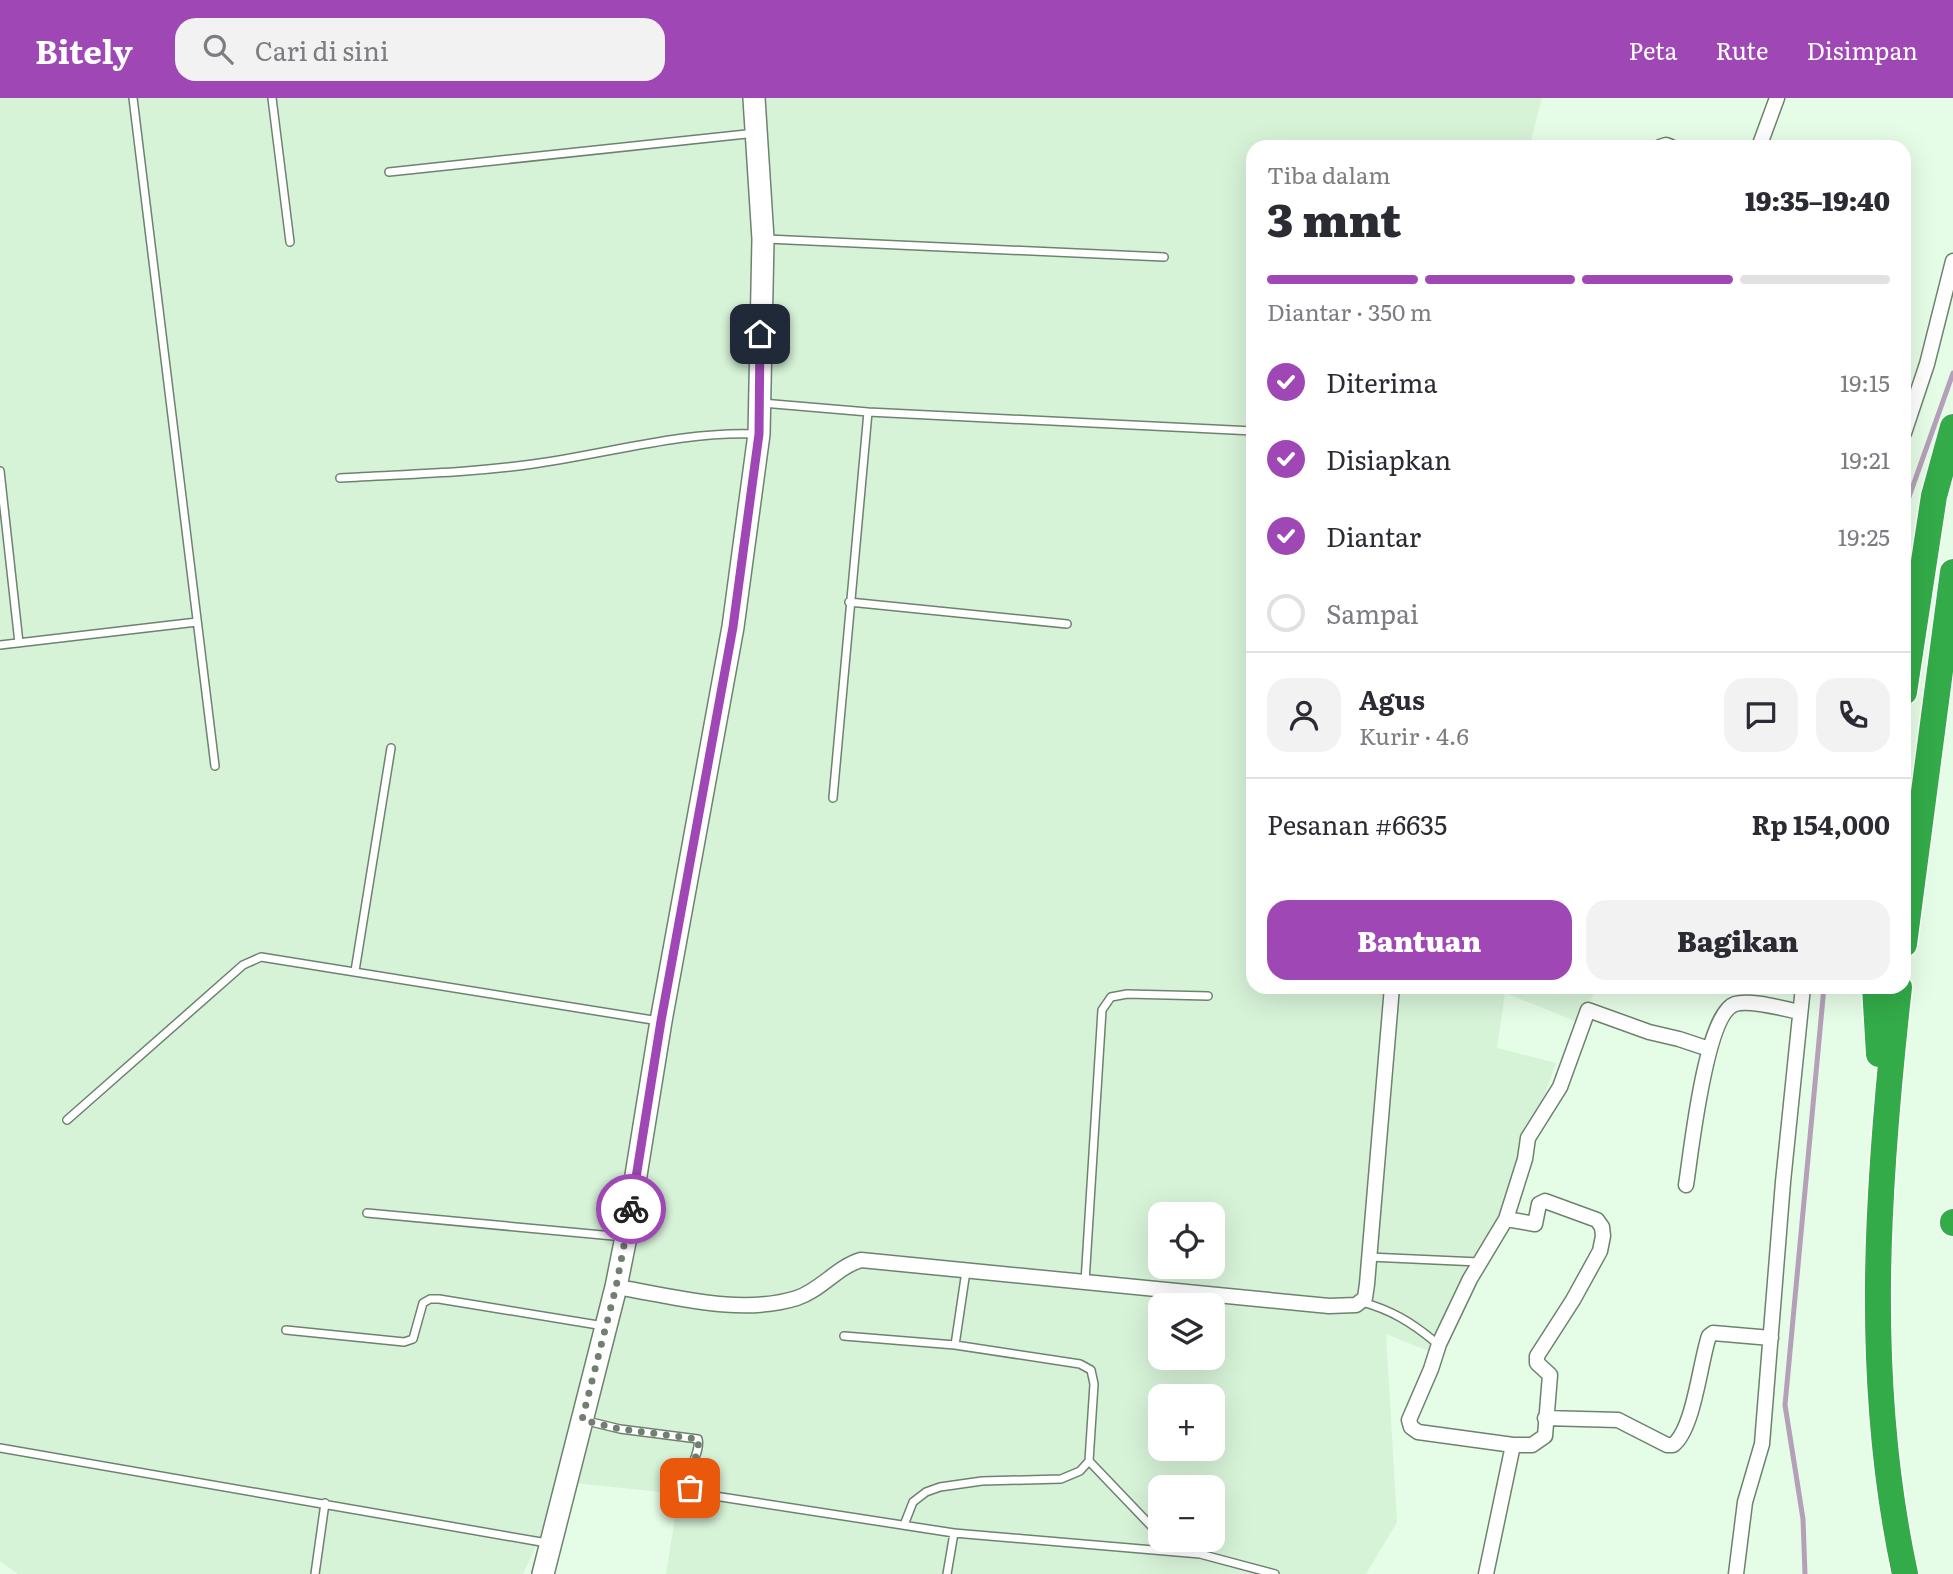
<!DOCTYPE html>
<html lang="id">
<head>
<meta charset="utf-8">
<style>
  body { margin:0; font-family:Literata,serif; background:#f2f2f3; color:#2b2b33; height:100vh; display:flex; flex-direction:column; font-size:26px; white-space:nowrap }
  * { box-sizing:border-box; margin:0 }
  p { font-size:23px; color:#7c7c81 }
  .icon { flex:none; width:38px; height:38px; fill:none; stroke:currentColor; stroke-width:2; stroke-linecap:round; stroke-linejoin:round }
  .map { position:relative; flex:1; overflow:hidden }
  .side { position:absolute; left:1246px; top:42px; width:665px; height:854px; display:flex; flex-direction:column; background:#fff; border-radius:21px; box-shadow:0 7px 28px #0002 }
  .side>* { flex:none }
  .fabs { position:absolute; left:1148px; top:1104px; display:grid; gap:14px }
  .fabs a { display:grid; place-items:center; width:77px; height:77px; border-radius:14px; background:#fff; box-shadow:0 7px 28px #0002; font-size:35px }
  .pin { position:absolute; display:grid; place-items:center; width:60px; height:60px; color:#fff; margin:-30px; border-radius:14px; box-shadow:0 4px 10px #0006 }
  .courier { position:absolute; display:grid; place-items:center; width:70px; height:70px; margin:-35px; border:5px solid #9f48b5; border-radius:50%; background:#fff; color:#222; box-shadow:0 2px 9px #0007 }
  .headline em { font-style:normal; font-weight:800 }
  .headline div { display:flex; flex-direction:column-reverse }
  .headline { display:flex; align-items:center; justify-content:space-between; height:119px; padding:0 21px }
  h1 { font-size:46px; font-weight:800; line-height:52px }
  .bar { display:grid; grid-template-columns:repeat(4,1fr); gap:10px 7px; align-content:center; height:84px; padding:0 21px }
  .bar i { height:9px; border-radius:5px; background:#e1e1e2 }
  .bar .selected { background:#9f48b5 }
  .bar p { grid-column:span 4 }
  .line { display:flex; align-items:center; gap:18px; padding:0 21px; border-top:2px solid #e1e1e2 }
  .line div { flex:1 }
  .round { display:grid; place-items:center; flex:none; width:74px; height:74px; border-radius:21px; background:#f2f2f3 }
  ol { padding:0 21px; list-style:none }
  li { display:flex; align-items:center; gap:21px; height:77px }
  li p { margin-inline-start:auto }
  li .icon { padding:7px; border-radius:50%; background:#9f48b5; color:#fff; stroke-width:4 }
  li:last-child { color:#7c7c81 }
  li i { width:38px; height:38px; border:4px solid #e1e1e2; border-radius:50% }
  .button { display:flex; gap:14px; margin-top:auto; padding:14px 21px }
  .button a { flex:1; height:80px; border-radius:21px; background:#9f48b5; color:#fff; font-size:28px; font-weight:800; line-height:80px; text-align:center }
  .button a+a { background:#f2f2f3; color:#2b2b33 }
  header { display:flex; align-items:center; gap:42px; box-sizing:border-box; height:98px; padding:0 35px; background:#9f48b5; color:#fff }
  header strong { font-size:33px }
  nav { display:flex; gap:38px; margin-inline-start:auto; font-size:24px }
  .search { width:490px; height:63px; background:#f2f2f3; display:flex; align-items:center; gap:18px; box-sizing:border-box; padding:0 24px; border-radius:21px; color:#7c7c81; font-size:26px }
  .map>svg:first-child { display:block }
  .built { fill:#d6f2d7; fill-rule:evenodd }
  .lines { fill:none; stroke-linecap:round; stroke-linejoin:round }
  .stream { stroke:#b4a0b9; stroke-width:5 }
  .service-casing { stroke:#6e826f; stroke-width:10 }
  .minor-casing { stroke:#6e826f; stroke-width:17 }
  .secondary-casing { stroke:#6e826f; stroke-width:24 }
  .motorway-casing { stroke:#fff; stroke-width:29 }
  .service { stroke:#fff; stroke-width:7 }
  .minor { stroke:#fff; stroke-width:14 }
  .secondary { stroke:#fff; stroke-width:21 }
  .motorway { stroke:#33ab49; stroke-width:26 }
  .done { stroke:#717f71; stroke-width:7; stroke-dasharray:0 12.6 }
  .route { stroke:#9f48b5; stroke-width:9 }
</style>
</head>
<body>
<header>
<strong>Bitely</strong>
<div class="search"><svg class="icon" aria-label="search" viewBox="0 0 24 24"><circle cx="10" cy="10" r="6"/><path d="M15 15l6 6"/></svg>Cari di sini</div>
<nav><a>Peta</a><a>Rute</a><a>Disimpan</a></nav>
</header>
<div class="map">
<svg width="1953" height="1476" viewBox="0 0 1953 1476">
  <rect width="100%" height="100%" fill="#e5fce6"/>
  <!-- built -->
  <path class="built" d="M 0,0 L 1542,0 L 1529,49 L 1253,49 L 1253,889 L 1597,889 L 1580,925 L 1505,895 L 1497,950 L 1556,965 L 1490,1149 L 1441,1258 L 1386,1236 L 1397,1424 L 1366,1476 L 666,1476 L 679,1396 L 566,1384 L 523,1476 L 18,1476 L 0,1463 ZM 1160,1116 L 1213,1116 L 1213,1169 L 1160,1169 ZM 1160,1208 L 1213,1208 L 1213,1260 L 1160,1260 ZM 1160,1298 L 1213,1298 L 1213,1351 L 1160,1351 ZM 1160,1390 L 1213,1390 L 1213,1442 L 1160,1442 Z"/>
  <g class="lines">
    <!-- stream -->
    <path class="stream" d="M 1904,413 L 1953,275
      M 1805,1476 L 1803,1421 L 1785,1307 L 1824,889"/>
    <defs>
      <path id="service" d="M 133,0 L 215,668
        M 272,0 L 290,144
        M 389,74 L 756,35
        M 767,141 L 1164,159
        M 761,305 L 868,314 L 1253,333
        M 0,373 L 19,545
        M 340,380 C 404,376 469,375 533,366 C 607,356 681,333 756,336
        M 849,504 L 1067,526
        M 0,547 L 197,524
        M 833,700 L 868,314
        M 355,873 L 391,650
        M 67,1022 L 243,867 L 261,859 L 659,923
        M 367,1115 L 624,1139
        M 1369,1159 L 1479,1164
        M 1085,1184 L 1102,912 L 1111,899 L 1127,896 L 1208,898
        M 1362,1204 C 1391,1212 1411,1224 1434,1243
        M 286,1232 L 404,1244 L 413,1241 L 423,1205 L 430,1201 L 439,1201 L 604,1228
        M 844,1238 L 955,1247
        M 583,1322 L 620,1331 L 698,1341 C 702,1359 677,1381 695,1395 L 954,1435 L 1200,1456 L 1275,1476
        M 0,1350 L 547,1445
        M 1089,1363 L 1155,1432 L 1158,1439 L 1157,1452
        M 904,1427 L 913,1404 L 926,1394 L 940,1389 L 982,1383 L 1061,1381 L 1080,1373 L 1089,1363 L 1094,1286 L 1091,1272 L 1080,1266 L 955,1247 L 966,1173
        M 315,1476 L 325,1405
        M 947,1476 L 954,1435"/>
      <path id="minor" d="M 1660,49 L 1666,47 L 1671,49
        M 1759,49 L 1777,0
        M 1904,335 L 1927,266 L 1953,163
        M 1686,1087 C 1691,1056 1705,916 1735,906 C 1750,901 1784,911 1800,914
        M 1506,1121 L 1535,1126 L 1539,1106 L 1545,1103 L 1597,1122 L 1602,1129 L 1603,1138 L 1600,1153 L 1573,1202 L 1537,1258 L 1537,1265 L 1550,1277 L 1545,1338 L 1532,1347 L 1513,1347 L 1418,1334 L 1411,1329 L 1409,1322 L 1431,1271 L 1439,1246 L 1470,1181 L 1506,1121 L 1525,1061 L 1528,1040 L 1560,989 L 1588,912 L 1649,934 L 1679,941 L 1709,951
        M 616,1189 C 674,1198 739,1218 797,1200 C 821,1192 837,1169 861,1162 L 1329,1208 L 1356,1207 L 1365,1200 L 1367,1186 L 1392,889
        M 1545,1320 L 1618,1322 L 1667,1347 L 1673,1347 C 1694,1331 1700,1264 1709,1238 L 1713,1235 L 1771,1240
        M 1486,1476 L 1513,1347
        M 1736,1476 L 1745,1404 L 1762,1346 L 1783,1084 L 1803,889"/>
      <path id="secondary" d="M 543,1476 L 616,1189 L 626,1139 L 661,923 L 733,529 L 759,336 L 763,141 L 754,0"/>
      <path id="motorway" d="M 1904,594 L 1934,398 L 1953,329
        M 1904,846 L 1953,474
        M 1875,889 L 1879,956
        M 1899,889 C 1877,1086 1863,1281 1905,1476
        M 1953,1124 L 1953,1125"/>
    </defs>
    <!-- service casing -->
    <use href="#service" class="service-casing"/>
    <!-- minor casing -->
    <use href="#minor" class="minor-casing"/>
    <!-- secondary casing -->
    <use href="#secondary" class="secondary-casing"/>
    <!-- motorway casing -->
    <use href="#motorway" class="motorway-casing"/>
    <!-- service -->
    <use href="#service" class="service"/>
    <!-- minor -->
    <use href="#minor" class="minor"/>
    <!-- secondary -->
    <use href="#secondary" class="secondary"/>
    <!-- motorway -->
    <use href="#motorway" class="motorway"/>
  </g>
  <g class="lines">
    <!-- done -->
    <path class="done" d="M 631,1111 L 616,1189 L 582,1322 L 620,1331 L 698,1341 C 701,1358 685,1373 690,1390"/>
    <!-- route -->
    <path class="route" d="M 631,1111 L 661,923 L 733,529 L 759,336 L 760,236"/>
  </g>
</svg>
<div class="fabs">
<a><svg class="icon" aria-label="locate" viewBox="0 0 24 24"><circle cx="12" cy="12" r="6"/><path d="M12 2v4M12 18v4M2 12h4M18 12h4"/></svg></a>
<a><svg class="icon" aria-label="layers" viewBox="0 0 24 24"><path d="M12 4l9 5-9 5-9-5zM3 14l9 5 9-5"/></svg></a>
<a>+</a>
<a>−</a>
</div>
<div class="pin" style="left:690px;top:1390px;background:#ea580c"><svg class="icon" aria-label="bag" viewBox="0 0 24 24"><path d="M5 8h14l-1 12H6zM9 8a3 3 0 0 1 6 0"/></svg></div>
<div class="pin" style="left:760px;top:236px;background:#1f2937"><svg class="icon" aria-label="home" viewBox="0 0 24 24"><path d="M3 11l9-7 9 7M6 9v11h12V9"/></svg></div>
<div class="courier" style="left:631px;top:1111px"><svg class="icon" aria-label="bike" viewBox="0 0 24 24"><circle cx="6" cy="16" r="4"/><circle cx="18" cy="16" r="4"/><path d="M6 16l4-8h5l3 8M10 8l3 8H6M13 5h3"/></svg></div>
<section class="side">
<div class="headline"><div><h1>3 mnt</h1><p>Tiba dalam</p></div><em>19:35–19:40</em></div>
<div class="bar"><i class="selected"></i><i class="selected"></i><i class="selected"></i><i></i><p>Diantar · 350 m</p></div>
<ol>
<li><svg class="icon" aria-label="check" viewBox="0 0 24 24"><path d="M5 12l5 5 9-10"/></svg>Diterima<p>19:15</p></li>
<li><svg class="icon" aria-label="check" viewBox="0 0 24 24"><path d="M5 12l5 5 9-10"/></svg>Disiapkan<p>19:21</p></li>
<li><svg class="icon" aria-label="check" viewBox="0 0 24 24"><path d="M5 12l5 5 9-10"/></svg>Diantar<p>19:25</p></li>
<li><i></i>Sampai</li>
</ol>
<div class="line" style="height:126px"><a class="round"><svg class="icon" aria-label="person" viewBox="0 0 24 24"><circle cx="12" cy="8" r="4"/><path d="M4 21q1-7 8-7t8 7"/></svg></a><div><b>Agus</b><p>Kurir · 4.6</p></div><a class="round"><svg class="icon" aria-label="chat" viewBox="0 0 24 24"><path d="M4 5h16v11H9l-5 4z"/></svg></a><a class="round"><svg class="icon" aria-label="phone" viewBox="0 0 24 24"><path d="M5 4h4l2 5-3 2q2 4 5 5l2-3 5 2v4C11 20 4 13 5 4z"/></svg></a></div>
<div class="line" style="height:91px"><div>Pesanan #6635</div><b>Rp 154,000</b></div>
<div class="button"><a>Bantuan</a><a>Bagikan</a></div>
</section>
</div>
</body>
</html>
